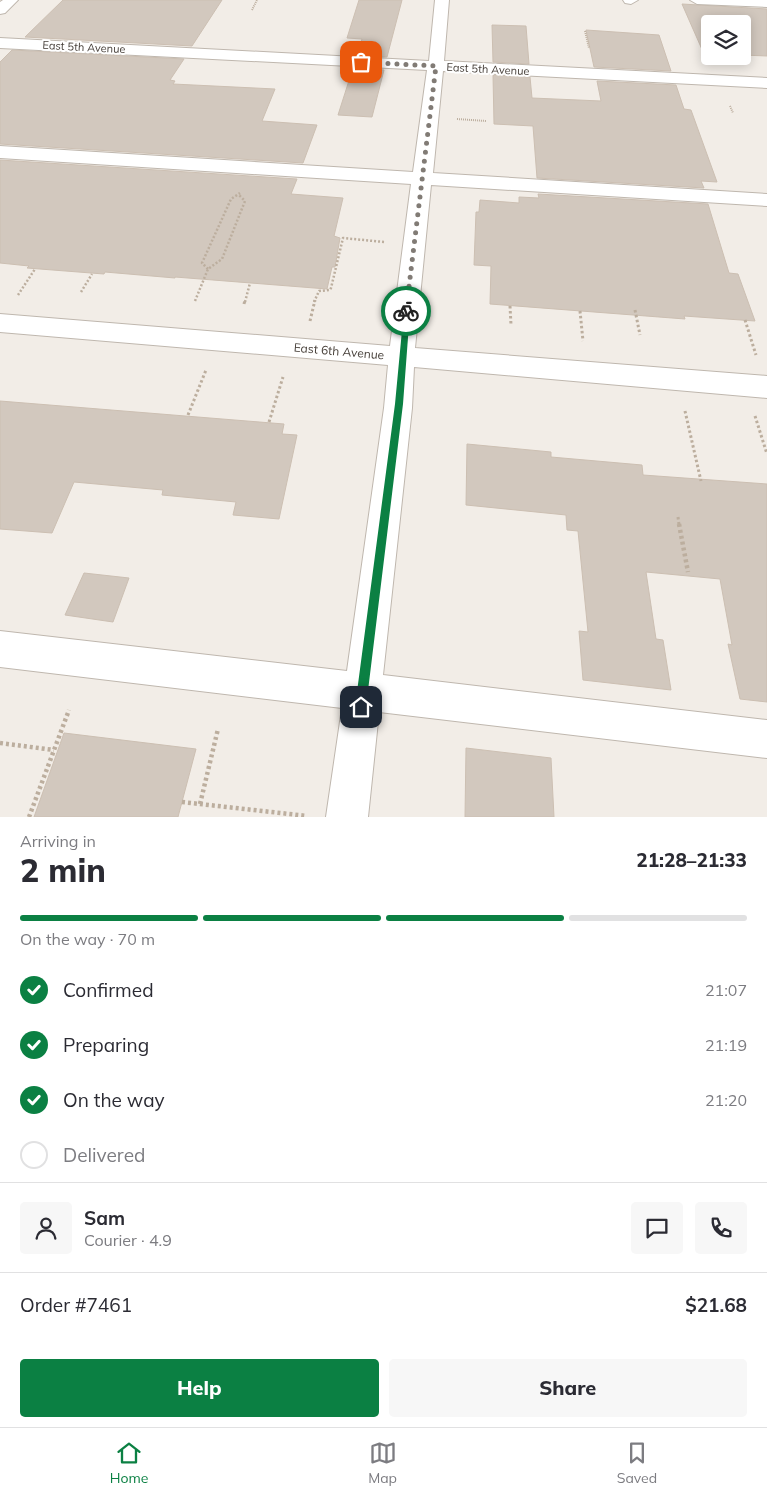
<!DOCTYPE html>
<html lang="en">
<head>
<meta charset="utf-8">
<style>
  body { margin:0; font-family:Mulish,sans-serif; background:#f7f7f7; color:#2b2b33; height:100vh; display:flex; flex-direction:column; font-size:19px; white-space:nowrap }
  * { box-sizing:border-box; margin:0 }
  p { font-size:16px; color:#7c7c81 }
  .icon { flex:none; width:28px; height:28px; fill:none; stroke:currentColor; stroke-width:2; stroke-linecap:round; stroke-linejoin:round }
  .map { position:relative; height:817px; overflow:hidden }
  .drawer { display:flex; flex-direction:column; background:#fff; flex:1 }
  .drawer>* { flex:none }
  .buttons { position:absolute; left:701px; top:15px; display:grid; gap:10px }
  .buttons a { display:grid; place-items:center; width:50px; height:50px; border-radius:5px; background:#fff; box-shadow:0 2px 12px #0003; font-size:25px }
  .pin { position:absolute; display:grid; place-items:center; width:42px; height:42px; color:#fff; margin:-21px; border-radius:10px; box-shadow:0 2px 8px #0006 }
  .courier { position:absolute; display:grid; place-items:center; width:50px; height:50px; margin:-25px; border:4px solid #0b8043; border-radius:50%; background:#fff; color:#222; box-shadow:0 1px 6px #0007 }
  .overview em { font-style:normal; font-weight:800 }
  .overview div { display:flex; flex-direction:column-reverse }
  .overview { display:flex; align-items:center; justify-content:space-between; height:85px; padding:0 20px }
  h1 { font-size:32px; font-weight:800; line-height:38px }
  .bar { display:grid; grid-template-columns:repeat(4,1fr); gap:8px 5px; align-content:center; height:60px; padding:0 20px }
  .bar i { height:6px; border-radius:4px; background:#e1e1e2 }
  .bar .active { background:#0b8043 }
  .bar p { grid-column:span 4 }
  .line { display:flex; align-items:center; gap:12px; padding:0 20px; border-top:1px solid #e1e1e2 }
  .line div { flex:1 }
  .round { display:grid; place-items:center; flex:none; width:52px; height:52px; border-radius:5px; background:#f7f7f7 }
  ol { padding:0 20px; list-style:none }
  li { display:flex; align-items:center; gap:15px; height:55px }
  li p { margin-inline-start:auto }
  li .icon { padding:5px; border-radius:50%; background:#0b8043; color:#fff; stroke-width:4 }
  li:last-child { color:#7c7c81 }
  li i { width:28px; height:28px; border:2px solid #e1e1e2; border-radius:50% }
  .button { display:flex; gap:10px; margin-top:auto; padding:10px 20px }
  .button a { flex:1; height:58px; border-radius:5px; background:#0b8043; color:#fff; font-size:20px; font-weight:800; line-height:58px; text-align:center }
  .button a+a { background:#f7f7f7; color:#2b2b33 }
  .dock { display:flex; justify-content:space-around; align-items:center; height:70px; border-top:1px solid #e1e1e2; background:#fff; font-size:14px; color:#7c7c81 }
  .dock a { display:grid; justify-items:center; gap:2px }
  .dock .active { color:#0b8043 }
  .map>svg:first-child { display:block }
  .building { fill:#d2c8be; stroke:#ccbfb2 }
  .lines { fill:none; stroke-linecap:round; stroke-linejoin:round }
  .minor-casing { stroke:#bfb7ae; stroke-width:2 }
  .path-far3 { stroke:#bcae9e; stroke-width:2; stroke-dasharray:1 1; stroke-linecap:butt }
  .path-far2 { stroke:#bcae9e; stroke-width:2.5; stroke-dasharray:2 2; stroke-linecap:butt }
  .path-far1 { stroke:#bcae9e; stroke-width:3; stroke-dasharray:2.5 2.5; stroke-linecap:butt }
  .path { stroke:#bcae9e; stroke-width:4.5; stroke-dasharray:3 3; stroke-linecap:butt }
  .minor { fill:#fff; fill-rule:evenodd }
  .route { fill:#0b8043 }
  .done { stroke:#817b75; stroke-width:5; stroke-dasharray:0 9 }
  .labels { text-anchor:middle; dominant-baseline:central; stroke-width:4; stroke-linejoin:round; paint-order:stroke }
  .far-street-label { font-size:11px; fill:#443d37; stroke:#fff }
  .street-label { font-size:12px; fill:#443d37; stroke:#fff }
</style>
</head>
<body>
<div class="map">
<svg width="767" height="817" viewBox="0 0 767 817">
  <rect width="100%" height="100%" fill="#f2ede7"/>
  <!-- building -->
  <path class="building" d="M 63,0 L 222,0 L 192,46 L 25,37 Z
    M 359,0 L 402,0 L 387,57 L 357,55 L 362,39 L 347,38 Z
    M 682,4 L 767,9 L 767,56 L 742,55 L 742,24 L 710,24 L 710,54 L 704,54 Z
    M 492,25 L 526,26 L 529,64 L 493,62 Z
    M 586,30 L 659,35 L 671,71 L 594,67 Z
    M 12,50 L 184,59 L 170,80 L 175,81 L 173,84 L 275,89 L 262,121 L 317,125 L 303,163 L 0,144 L 0,62 Z
    M 353,68 L 384,70 L 372,117 L 338,115 Z
    M 493,75 L 530,77 L 532,98 L 601,101 L 597,81 L 676,85 L 684,109 L 691,110 L 717,182 L 701,181 L 704,188 L 537,178 L 533,126 L 494,124 Z
    M 0,160 L 297,179 L 291,194 L 343,198 L 334,236 L 340,238 L 335,267 L 332,267 L 327,289 L 175,277 L 175,278 L 105,272 L 104,274 L 27,268 L 29,266 L 0,263 Z
    M 538,194 L 708,204 L 729,273 L 738,274 L 755,321 L 684,316 L 685,319 L 490,304 L 491,266 L 474,265 L 476,212 L 479,212 L 480,200 L 519,203 L 519,197 L 539,198 Z
    M 0,401 L 284,424 L 282,434 L 297,435 L 279,519 L 233,515 L 236,502 L 162,495 L 163,490 L 74,482 L 52,533 L 0,529 Z
    M 467,444 L 551,452 L 551,457 L 642,465 L 643,475 L 767,484 L 767,702 L 740,699 L 728,644 L 732,645 L 720,579 L 646,572 L 656,639 L 663,640 L 671,690 L 583,680 L 579,631 L 588,632 L 578,531 L 567,530 L 566,515 L 466,505 Z
    M 84,573 L 129,578 L 113,622 L 65,615 Z
    M 64,733 L 196,749 L 178,817 L 34,817 Z
    M 466,748 L 551,758 L 554,817 L 465,817 Z"/>
  <g class="lines">
    <defs>
      <path id="minor" d="M 3,0 L 18,0 L 5,13 L 0,14 L 0,2 Z
        M 435,0 L 449,0 L 444,61 L 767,78 L 767,88 L 443,71 L 433,173 L 767,194 L 767,206 L 431,185 L 415,348 L 767,376 L 767,398 L 414,367 L 412,408 L 383,675 L 767,720 L 767,758 L 379,712 L 368,817 L 326,817 L 342,708 L 0,667 L 0,631 L 347,671 L 384,408 L 388,365 L 0,332 L 0,314 L 390,346 L 411,184 L 0,158 L 0,146 L 413,172 L 427,70 L 0,48 L 0,38 L 429,61 Z
        M 623,0 L 638,0 L 631,4 L 625,3 Z
        M 690,0 L 767,0 L 767,7 L 697,4 Z"/>
    </defs>
    <!-- minor casing -->
    <use href="#minor" class="minor-casing"/>
    <!-- path-far3 -->
    <path class="path-far3" d="M 252,10 L 257,0
      M 585,31 L 589,48
      M 730,106 L 733,113
      M 457,119 L 486,121"/>
    <!-- path-far2 -->
    <path class="path-far2" d="M 208,269 L 202,263 L 231,199 L 240,193
      M 81,292 L 92,274
      M 18,295 L 35,269
      M 195,301 L 208,269 L 222,259 L 245,201 L 239,195
      M 245,302 L 250,283
      M 314,302 L 319,291 L 330,290 L 331,288 L 343,238 L 384,242"/>
    <!-- path-far1 -->
    <path class="path-far1" d="M 244,304 L 245,300
      M 510,306 L 511,325
      M 635,310 L 640,335
      M 580,311 L 583,341
      M 745,320 L 756,355
      M 310,321 L 315,300
      M 685,411 L 701,481
      M 188,415 L 206,370
      M 755,416 L 767,454
      M 269,422 L 283,377
      M 678,517 L 679,525"/>
    <!-- path -->
    <path class="path" d="M 679,524 L 688,572
      M 0,743 L 54,750
      M 182,802 L 307,816
      M 200,804 L 218,729
      M 29,817 L 69,710"/>
    <!-- minor -->
    <use href="#minor" class="minor"/>
  </g>
  <!-- route -->
  <path class="route" d="M 404,309 L 410,311 L 403,404 L 366,707 L 365,711 L 361,712 L 357,711 L 355,707 L 395,404 Z"/>
  <g class="lines">
    <!-- done -->
    <path class="done" d="M 361,62 L 436,66 L 406,311"/>
  </g>
  <g class="labels">
    <!-- far-street labels -->
    <g class="far-street-label">
      <text transform="translate(84 47) rotate(3)">East 5th Avenue</text>
      <text transform="translate(488 69) rotate(3)">East 5th Avenue</text>
    </g>
    <!-- street labels -->
    <g class="street-label">
      <text transform="translate(339 351) rotate(5)">East 6th Avenue</text>
    </g>
  </g>
</svg>
<div class="buttons">
<a><svg class="icon" aria-label="layers" viewBox="0 0 24 24"><path d="M12 4l9 5-9 5-9-5zM3 14l9 5 9-5"/></svg></a>
</div>
<div class="pin" style="left:361px;top:62px;background:#ea580c"><svg class="icon" aria-label="bag" viewBox="0 0 24 24"><path d="M5 8h14l-1 12H6zM9 8a3 3 0 0 1 6 0"/></svg></div>
<div class="pin" style="left:361px;top:707px;background:#1f2937"><svg class="icon" aria-label="home" viewBox="0 0 24 24"><path d="M3 11l9-7 9 7M6 9v11h12V9"/></svg></div>
<div class="courier" style="left:406px;top:311px"><svg class="icon" aria-label="bike" viewBox="0 0 24 24"><circle cx="6" cy="16" r="4"/><circle cx="18" cy="16" r="4"/><path d="M6 16l4-8h5l3 8M10 8l3 8H6M13 5h3"/></svg></div>
</div>
<section class="drawer">
<div class="overview"><div><h1>2 min</h1><p>Arriving in</p></div><em>21:28–21:33</em></div>
<div class="bar"><i class="active"></i><i class="active"></i><i class="active"></i><i></i><p>On the way · 70 m</p></div>
<ol>
<li><svg class="icon" aria-label="check" viewBox="0 0 24 24"><path d="M5 12l5 5 9-10"/></svg>Confirmed<p>21:07</p></li>
<li><svg class="icon" aria-label="check" viewBox="0 0 24 24"><path d="M5 12l5 5 9-10"/></svg>Preparing<p>21:19</p></li>
<li><svg class="icon" aria-label="check" viewBox="0 0 24 24"><path d="M5 12l5 5 9-10"/></svg>On the way<p>21:20</p></li>
<li><i></i>Delivered</li>
</ol>
<div class="line" style="height:90px"><a class="round"><svg class="icon" aria-label="person" viewBox="0 0 24 24"><circle cx="12" cy="8" r="4"/><path d="M4 21q1-7 8-7t8 7"/></svg></a><div><b>Sam</b><p>Courier · 4.9</p></div><a class="round"><svg class="icon" aria-label="chat" viewBox="0 0 24 24"><path d="M4 5h16v11H9l-5 4z"/></svg></a><a class="round"><svg class="icon" aria-label="phone" viewBox="0 0 24 24"><path d="M5 4h4l2 5-3 2q2 4 5 5l2-3 5 2v4C11 20 4 13 5 4z"/></svg></a></div>
<div class="line" style="height:65px"><div>Order #7461</div><b>$21.68</b></div>
<div class="button"><a>Help</a><a>Share</a></div>
</section>
<nav class="dock">
<a class="active"><svg class="icon" aria-label="home" viewBox="0 0 24 24"><path d="M3 11l9-7 9 7M6 9v11h12V9"/></svg>Home</a>
<a><svg class="icon" aria-label="map" viewBox="0 0 24 24"><path d="M3 6l6-2 6 2 6-2v14l-6 2-6-2-6 2zM9 4v14M15 6v14"/></svg>Map</a>
<a><svg class="icon" aria-label="saved" viewBox="0 0 24 24"><path d="M7 4h10v16l-5-4-5 4z"/></svg>Saved</a>
</nav>
</body>
</html>
